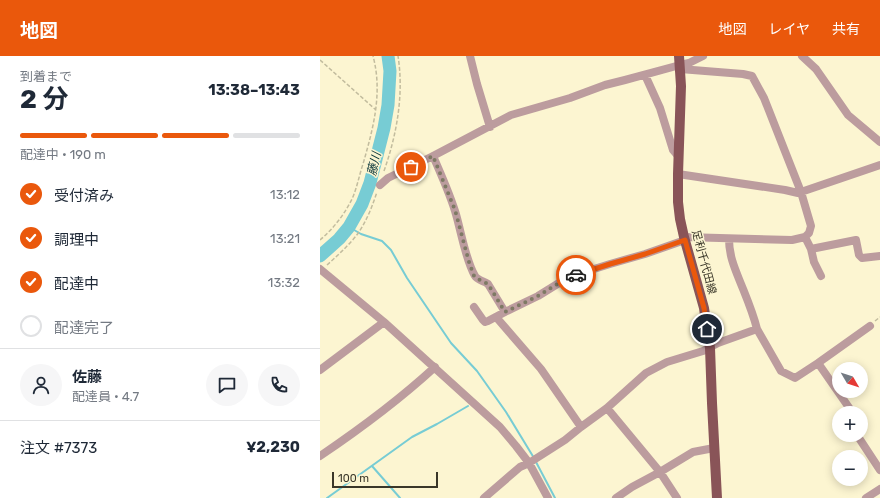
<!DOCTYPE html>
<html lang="ja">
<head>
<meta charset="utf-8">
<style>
  body { margin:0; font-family:Rubik,"Noto Sans JP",sans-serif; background:#f6f6f7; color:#1f2937; height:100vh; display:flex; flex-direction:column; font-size:15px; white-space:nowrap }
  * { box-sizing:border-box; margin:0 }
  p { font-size:13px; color:#747a83 }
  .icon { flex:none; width:22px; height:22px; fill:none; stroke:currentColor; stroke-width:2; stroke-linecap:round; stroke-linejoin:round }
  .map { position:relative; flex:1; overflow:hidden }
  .drawer { display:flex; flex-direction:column; background:#fff; width:320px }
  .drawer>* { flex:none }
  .needle { width:26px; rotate:129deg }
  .tools { position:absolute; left:512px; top:306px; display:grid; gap:8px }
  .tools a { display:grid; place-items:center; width:36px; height:36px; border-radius:50%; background:#fff; box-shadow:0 2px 10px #0003; font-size:20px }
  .scale { position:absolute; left:12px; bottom:10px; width:106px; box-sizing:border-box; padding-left:4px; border:2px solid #3a3729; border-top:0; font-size:11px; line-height:14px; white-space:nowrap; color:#3a3729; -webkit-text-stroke:3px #fcf5d1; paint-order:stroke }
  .pin { position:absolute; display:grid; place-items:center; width:34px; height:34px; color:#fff; margin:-17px; border:2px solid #fff; border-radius:50%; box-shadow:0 1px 4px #0007 }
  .courier { position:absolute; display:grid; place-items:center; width:40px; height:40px; margin:-20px; border:3px solid #ea580c; border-radius:50%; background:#fff; color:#222; box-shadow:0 1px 5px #0007 }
  .head em { font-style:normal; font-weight:700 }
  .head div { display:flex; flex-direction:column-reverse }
  .head { display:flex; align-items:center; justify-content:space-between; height:68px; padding:0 20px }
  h1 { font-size:26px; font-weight:700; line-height:30px }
  .bar { display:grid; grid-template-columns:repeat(4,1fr); gap:6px 4px; align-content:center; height:48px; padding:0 20px }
  .bar i { height:5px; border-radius:3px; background:#e0e1e3 }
  .bar .on { background:#ea580c }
  .bar p { grid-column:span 4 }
  .line { display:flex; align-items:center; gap:10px; padding:0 20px; border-top:1px solid #e0e1e3 }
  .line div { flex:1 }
  .round { display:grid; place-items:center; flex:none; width:42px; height:42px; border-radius:21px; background:#f6f6f7 }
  ol { padding:0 20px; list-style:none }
  li { display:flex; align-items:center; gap:12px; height:44px }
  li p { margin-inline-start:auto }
  li .icon { padding:4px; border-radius:50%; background:#ea580c; color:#fff; stroke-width:4 }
  li:last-child { color:#747a83 }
  li i { width:22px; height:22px; border:2px solid #e0e1e3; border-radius:50% }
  header { display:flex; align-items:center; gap:24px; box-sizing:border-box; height:56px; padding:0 20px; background:#ea580c; color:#fff }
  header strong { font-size:19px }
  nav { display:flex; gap:22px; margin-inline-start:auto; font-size:14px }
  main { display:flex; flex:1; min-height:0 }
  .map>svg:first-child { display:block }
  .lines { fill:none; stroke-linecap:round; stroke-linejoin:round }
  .stream { stroke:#77ccd4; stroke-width:2 }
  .river { stroke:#77ccd4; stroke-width:13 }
  .path { stroke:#c2bc9e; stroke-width:1.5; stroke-dasharray:4 2; stroke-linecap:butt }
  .minor { stroke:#bc9c9e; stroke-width:8 }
  .major { stroke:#895458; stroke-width:10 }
  .done { stroke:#7e7a64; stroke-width:4; stroke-dasharray:0 7.2 }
  .route { stroke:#ea580c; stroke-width:5 }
  .labels { text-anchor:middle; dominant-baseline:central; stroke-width:3; stroke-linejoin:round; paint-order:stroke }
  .street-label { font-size:11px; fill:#3a3729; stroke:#fcf5d1 }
  .water-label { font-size:12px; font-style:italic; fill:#0c373a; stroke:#fcf5d1 }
</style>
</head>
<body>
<header>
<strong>地図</strong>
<nav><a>地図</a><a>レイヤ</a><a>共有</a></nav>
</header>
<main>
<section class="drawer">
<div class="head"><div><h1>2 分</h1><p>到着まで</p></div><em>13:38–13:43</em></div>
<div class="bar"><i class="on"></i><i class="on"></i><i class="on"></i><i></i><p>配達中 · 190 m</p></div>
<ol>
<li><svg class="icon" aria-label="check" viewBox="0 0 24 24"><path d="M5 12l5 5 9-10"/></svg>受付済み<p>13:12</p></li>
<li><svg class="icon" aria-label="check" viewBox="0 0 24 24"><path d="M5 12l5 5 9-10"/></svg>調理中<p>13:21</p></li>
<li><svg class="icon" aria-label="check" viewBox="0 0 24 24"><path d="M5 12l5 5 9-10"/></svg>配達中<p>13:32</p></li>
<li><i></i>配達完了</li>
</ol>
<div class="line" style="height:72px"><a class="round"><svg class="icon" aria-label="person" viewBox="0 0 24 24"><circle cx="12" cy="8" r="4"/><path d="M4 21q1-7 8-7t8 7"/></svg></a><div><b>佐藤</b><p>配達員 · 4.7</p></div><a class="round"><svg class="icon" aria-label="chat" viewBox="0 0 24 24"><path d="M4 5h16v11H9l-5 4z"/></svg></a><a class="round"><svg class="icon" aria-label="phone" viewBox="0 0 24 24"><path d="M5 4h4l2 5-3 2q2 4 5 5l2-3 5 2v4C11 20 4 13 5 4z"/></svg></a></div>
<div class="line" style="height:52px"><div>注文 #7373</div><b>¥2,230</b></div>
</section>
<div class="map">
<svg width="560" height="442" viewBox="0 0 560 442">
  <rect width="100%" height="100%" fill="#fcf5d1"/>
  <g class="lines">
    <!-- stream -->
    <path class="stream" d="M 29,171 L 41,178 L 62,185 L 71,194 L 87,222 L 131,287 L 157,315 L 186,356 L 214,402
      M 216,406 L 235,442
      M 52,410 L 80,442
      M 7,442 L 92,381 L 117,368 L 148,350"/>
    <!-- river -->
    <path class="river" d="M 0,200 L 19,183 L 29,171 L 42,148 L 50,127 L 64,72 L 68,49 L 70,15 L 68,0"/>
    <!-- path -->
    <path class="path" d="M 0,4 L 56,54
      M 64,115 C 77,78 84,38 78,0
      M 0,184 C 13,173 24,159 32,143 C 37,132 39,120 43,108 C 53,73 63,37 53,0
      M 7,209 C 17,200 27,191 36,180 C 46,167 52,151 57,136
      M 555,265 L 560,261"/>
    <!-- minor -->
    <path class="minor" d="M 150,0 L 157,28 L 170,71
      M 482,0 L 496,13 L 528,59 L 560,86
      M 360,13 L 423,18 L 432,20 L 444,42 L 481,136 L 491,170 L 489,177 L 485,181 L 472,184 L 364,181
      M 325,19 L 340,52 L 353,94 L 358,100
      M 113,100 C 121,118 129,136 135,155 C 141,174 145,203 155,220 C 157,224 164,225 168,228 L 185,256
      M 358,118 L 465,134 L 478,137 L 560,109
      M 60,129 L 68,122 L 113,100 L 191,59 L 250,42 L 285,29 L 305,24 L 360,9 L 369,7 L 383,0
      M 485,181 L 491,193 L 494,206 L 501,220
      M 409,183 C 409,200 415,213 421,228 C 427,243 433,257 437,273
      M 491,193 L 536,184 L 539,199 L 542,202 L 560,200
      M 0,213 L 64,266 L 180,371 L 196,390 L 209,407 L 228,442
      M 154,251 L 163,264 L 165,266 L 168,265 L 185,256 L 218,240 L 239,227 L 258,218 L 290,208 L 325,198 L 365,184
      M 176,261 L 221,313 L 261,371
      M 498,307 L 530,353 L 529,357
      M 0,314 L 64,266
      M 287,352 L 340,416 L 357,442
      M 537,379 L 560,414
      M 0,400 C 40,373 79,344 115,311
      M 164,442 L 200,411 L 209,407 L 245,384 L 261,371 L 287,352 L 326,317 L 347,306 L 383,295 L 398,287 L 437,273 L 461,315 L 475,322 L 498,307 L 550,270
      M 296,442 L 312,431 L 340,416 L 373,396 L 394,392
      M 546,442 L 560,433"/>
    <!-- major -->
    <path class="major" d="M 359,0 L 361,30 L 358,118 L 358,146 L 360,163 L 364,181 L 384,252 L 387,273 L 390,292 L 392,347 L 397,442"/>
  </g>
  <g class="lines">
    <!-- done -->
    <path class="done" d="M 91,111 L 113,100 L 135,154 L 149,206 L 154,220 L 156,222 L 168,228 L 185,256 L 218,240 L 239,227 L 256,219"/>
    <!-- route -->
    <path class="route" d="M 256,219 L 290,208 L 325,198 L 365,184 L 384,252 L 387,273"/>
  </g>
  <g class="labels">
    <!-- street labels -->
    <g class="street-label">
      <text transform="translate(384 206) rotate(75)">足利千代田線</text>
    </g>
    <!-- water labels -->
    <g class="water-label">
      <text transform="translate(54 108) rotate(-77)">藤川</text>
    </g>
  </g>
</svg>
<div class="tools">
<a><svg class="needle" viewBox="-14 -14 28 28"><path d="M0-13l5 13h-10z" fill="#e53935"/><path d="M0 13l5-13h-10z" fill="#747a83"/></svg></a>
<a>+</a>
<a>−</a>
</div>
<div class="scale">100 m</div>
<div class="pin" style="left:91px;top:111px;background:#ea580c"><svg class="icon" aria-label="bag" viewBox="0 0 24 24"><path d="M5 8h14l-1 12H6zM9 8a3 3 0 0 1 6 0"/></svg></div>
<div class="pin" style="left:387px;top:273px;background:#1f2937"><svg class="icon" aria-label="home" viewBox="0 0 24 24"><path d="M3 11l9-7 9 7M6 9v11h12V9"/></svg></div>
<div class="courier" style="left:256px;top:219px"><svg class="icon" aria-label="car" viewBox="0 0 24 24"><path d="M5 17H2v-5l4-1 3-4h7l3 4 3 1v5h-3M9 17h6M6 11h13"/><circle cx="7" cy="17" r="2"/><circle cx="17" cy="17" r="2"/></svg></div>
</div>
</main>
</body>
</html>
